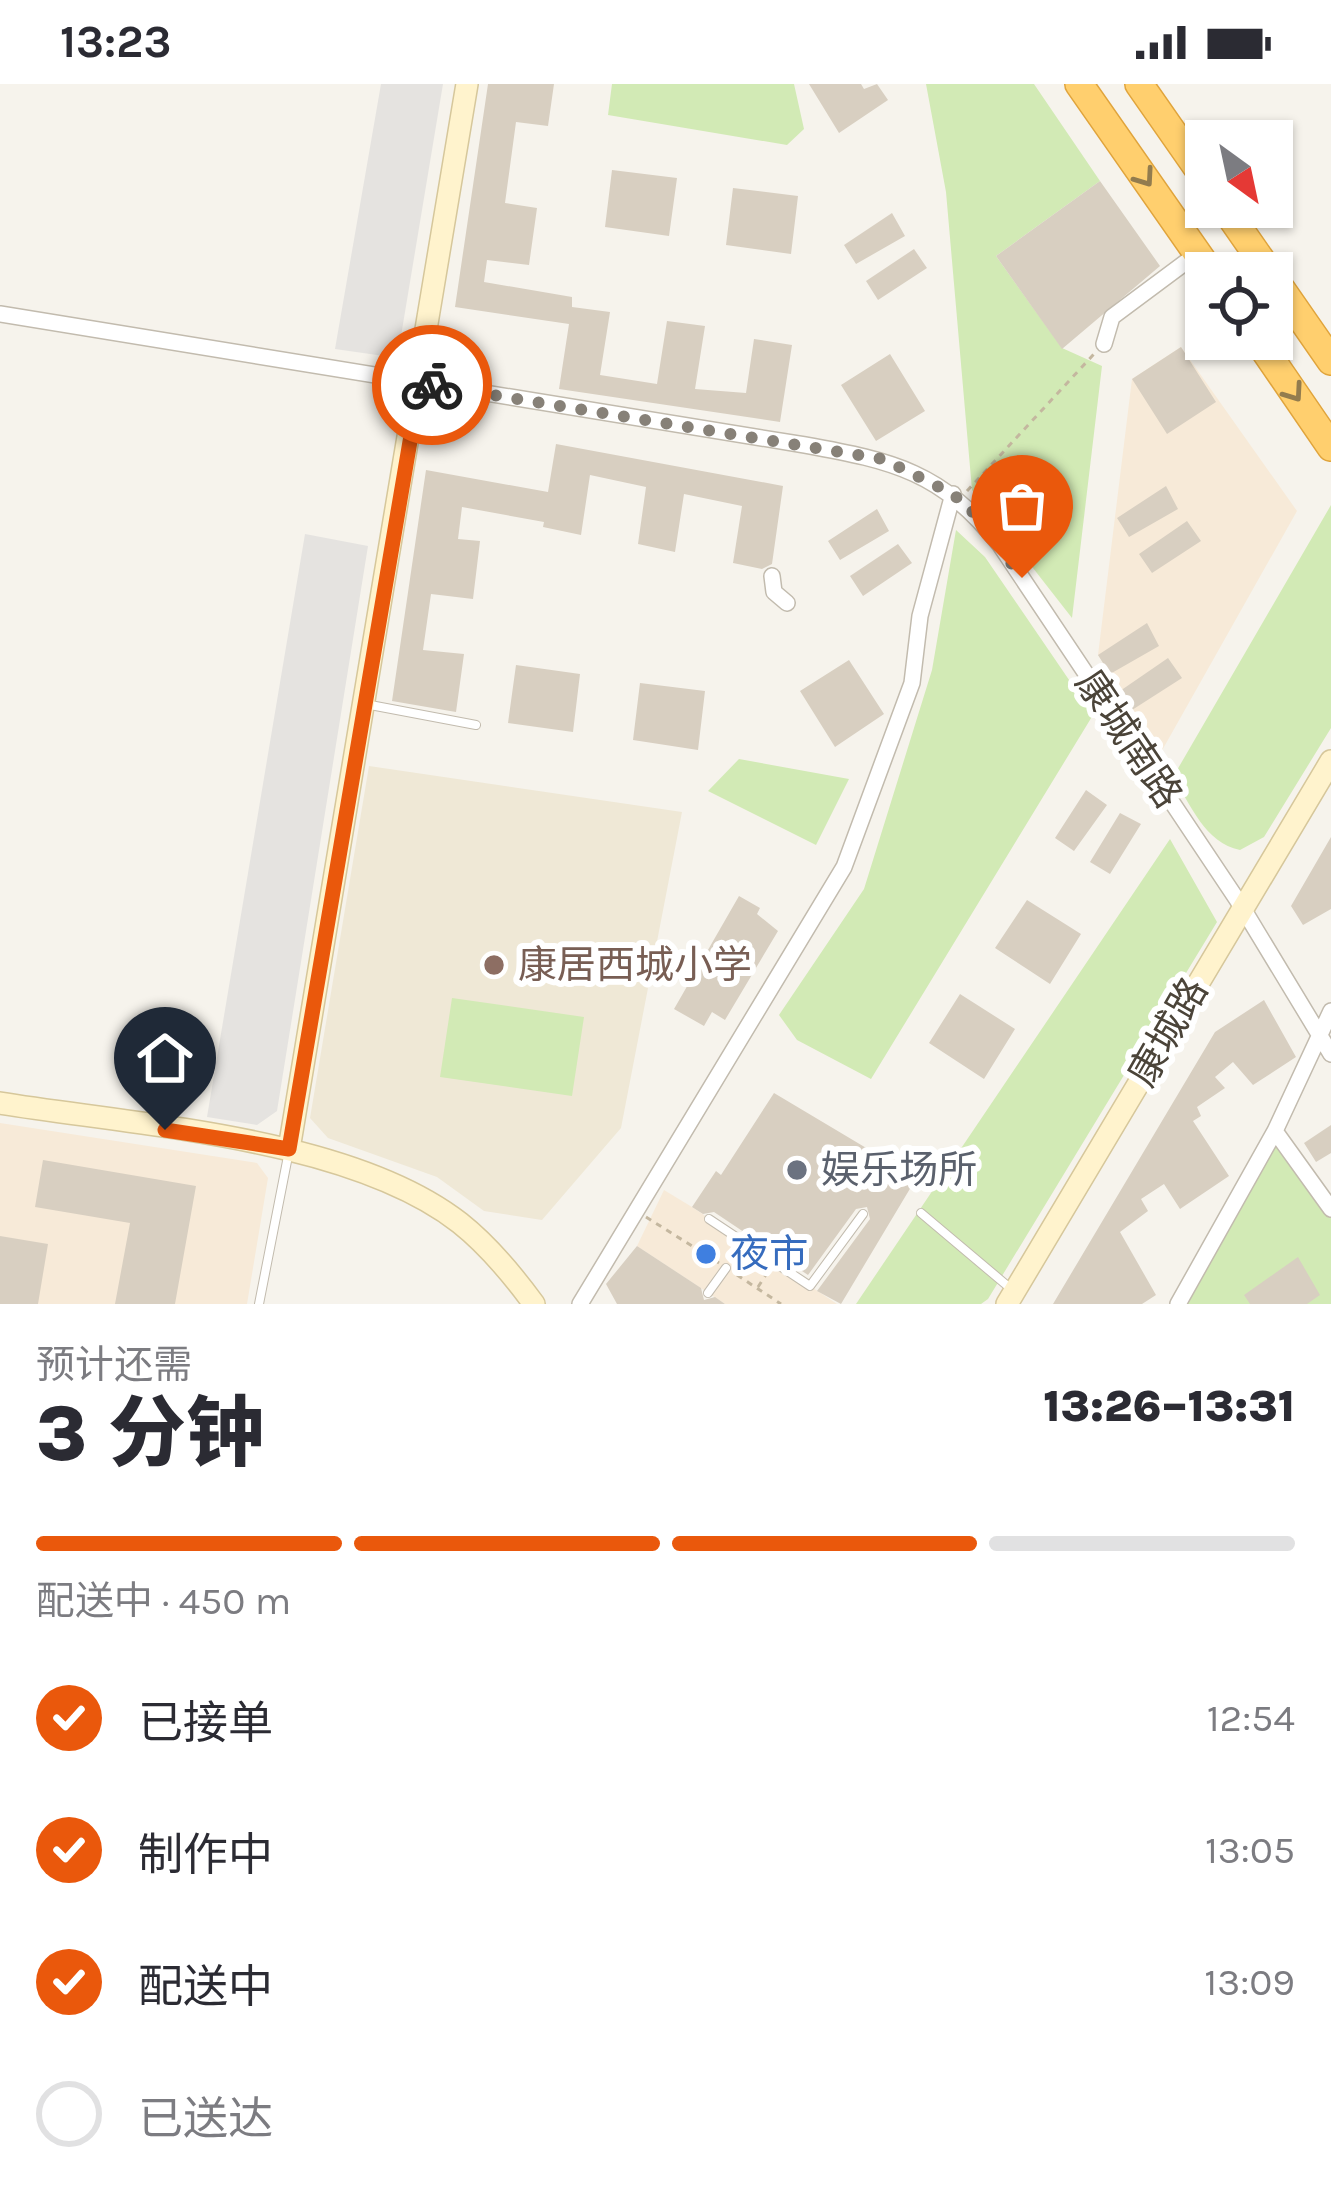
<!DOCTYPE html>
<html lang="zh">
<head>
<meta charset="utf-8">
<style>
  body { margin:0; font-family:Karla,"Noto Sans SC",sans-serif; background:#f7f7f7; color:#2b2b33; height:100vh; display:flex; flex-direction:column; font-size:45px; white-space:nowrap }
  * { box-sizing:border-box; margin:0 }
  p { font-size:39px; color:#7c7c81 }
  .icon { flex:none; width:66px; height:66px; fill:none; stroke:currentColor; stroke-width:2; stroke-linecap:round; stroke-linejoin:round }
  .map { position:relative; height:1220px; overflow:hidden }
  .sheet { display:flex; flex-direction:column; background:#fff; flex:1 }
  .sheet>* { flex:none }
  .needle { width:78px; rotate:147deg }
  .controls { position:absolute; left:1185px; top:36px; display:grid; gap:24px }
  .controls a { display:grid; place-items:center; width:108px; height:108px; border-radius:0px; background:#fff; box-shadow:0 3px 9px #0004; font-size:60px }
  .pin { position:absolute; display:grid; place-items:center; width:102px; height:102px; color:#fff; margin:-123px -51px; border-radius:50% 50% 50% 0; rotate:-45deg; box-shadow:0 0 12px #0007 }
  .pin .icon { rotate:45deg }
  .courier { position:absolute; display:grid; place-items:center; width:120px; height:120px; margin:-60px; border:9px solid #ea580c; border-radius:50%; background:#fff; color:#222; box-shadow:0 3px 15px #0007 }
  .summary em { font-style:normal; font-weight:800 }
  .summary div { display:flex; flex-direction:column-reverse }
  .summary { display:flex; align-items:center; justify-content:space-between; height:204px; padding:0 36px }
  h1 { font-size:78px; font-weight:800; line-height:90px }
  .bar { display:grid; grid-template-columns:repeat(4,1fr); gap:18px 12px; align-content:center; height:144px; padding:0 36px }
  .bar i { height:15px; border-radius:9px; background:#e1e1e2 }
  .bar .on { background:#ea580c }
  .bar p { grid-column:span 4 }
  ol { padding:0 36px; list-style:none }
  li { display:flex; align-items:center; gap:36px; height:132px }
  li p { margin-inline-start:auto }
  li .icon { padding:12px; border-radius:50%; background:#ea580c; color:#fff; stroke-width:4 }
  li:last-child { color:#7c7c81 }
  li i { width:66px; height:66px; border:6px solid #e1e1e2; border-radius:50% }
  .status { display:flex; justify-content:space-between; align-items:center; height:84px; padding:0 60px; background:#fff; direction:ltr }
  .status svg { height:33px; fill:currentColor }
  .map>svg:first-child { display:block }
  .commercial { fill:#f7ead8 }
  .education { fill:#efe8d6 }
  .green { fill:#d2eab5 }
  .parking { fill:#e5e3e0 }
  .building { fill:#d8cfc1 }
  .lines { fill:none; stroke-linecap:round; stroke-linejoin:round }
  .lane-casing { stroke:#c2bbae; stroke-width:10 }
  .street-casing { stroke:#c2bbae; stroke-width:18 }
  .secondary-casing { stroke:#d6c79b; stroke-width:24 }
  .highway-casing { stroke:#e0a43c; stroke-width:30 }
  .path { stroke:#c4b79f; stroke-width:3; stroke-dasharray:6 6; stroke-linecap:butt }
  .lane { stroke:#fff; stroke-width:8 }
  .street { stroke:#fff; stroke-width:15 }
  .secondary { stroke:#fff3cd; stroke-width:21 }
  .highway { stroke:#ffcf6e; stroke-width:27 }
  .oneway { stroke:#937c4e }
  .done { stroke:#878178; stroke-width:12; stroke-dasharray:0 21.6 }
  .route { stroke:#ea580c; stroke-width:15 }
  .education-dot { fill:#8d6e63; stroke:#fff; stroke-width:4.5 }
  .worship-dot { fill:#6b7280; stroke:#fff; stroke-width:4.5 }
  .shop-dot { fill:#3f7fe0; stroke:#fff; stroke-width:4.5 }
  .labels { text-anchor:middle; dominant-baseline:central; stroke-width:12; stroke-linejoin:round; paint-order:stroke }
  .street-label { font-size:39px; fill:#4b4439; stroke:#fff }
  .education-label { font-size:39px; fill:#785e54; stroke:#fff; text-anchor:start }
  .worship-label { font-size:39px; fill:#5b616d; stroke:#fff; text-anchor:start }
  .shop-label { font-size:39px; fill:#366cbe; stroke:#fff; text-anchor:start }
</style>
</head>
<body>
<div class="status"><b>13:23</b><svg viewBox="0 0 49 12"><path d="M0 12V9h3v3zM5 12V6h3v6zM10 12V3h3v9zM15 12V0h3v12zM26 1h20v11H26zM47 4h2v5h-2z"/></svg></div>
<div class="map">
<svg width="1331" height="1220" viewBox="0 0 1331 1220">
  <rect width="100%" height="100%" fill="#f6f3ec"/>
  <!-- commercial -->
  <path class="commercial" d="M 1181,263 L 1297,427 L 1160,670 L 1098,571 L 1132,295 Z
    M 0,1039 L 257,1079 L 268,1094 L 247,1220 L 0,1220 Z
    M 664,1106 L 692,1123 L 837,1220 L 725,1220 L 637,1162 Z"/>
  <!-- education -->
  <path class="education" d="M 369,682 L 682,728 L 621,1044 L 542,1136 L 484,1127 L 437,1093 L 328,1054 L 310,1034 Z"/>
  <!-- green -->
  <path class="green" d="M 612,0 L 794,0 L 804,45 L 787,61 L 608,31 Z
    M 926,0 L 1034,0 L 1100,97 L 996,172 L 1062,264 L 1102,282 L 1072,534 L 972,406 L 946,108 Z
    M 1331,421 L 1331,644 L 1264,753 L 1240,766 C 1205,759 1191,721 1173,693 Z
    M 956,446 L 985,473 L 1093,631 L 871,995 L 797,956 L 779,931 L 864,805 L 932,586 Z
    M 739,675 L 849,695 L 816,761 L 708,707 Z
    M 1170,755 L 1217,838 L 988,1215 L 981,1220 L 856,1220 Z
    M 452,914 L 584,933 L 572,1012 L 440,993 Z
    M 1280,1047 L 1331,1120 L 1331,1220 L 1179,1220 Z"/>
  <!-- parking -->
  <path class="parking" d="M 381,0 L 443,0 L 400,258 L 384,272 L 335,265 Z
    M 305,450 L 368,462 L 277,1027 L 257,1041 L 207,1033 Z"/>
  <!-- building -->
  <path class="building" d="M 488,0 L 554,0 L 548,42 L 516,38 L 505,119 L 537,124 L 529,181 L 487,176 L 484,198 L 572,213 L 572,223 L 610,228 L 600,291 L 657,300 L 667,237 L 705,242 L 695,305 L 746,309 L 754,255 L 792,261 L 780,338 L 559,305 L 569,240 L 455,223 Z
    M 809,0 L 861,0 L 864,5 L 877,0 L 888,16 L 839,49 Z
    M 612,86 L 677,94 L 669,152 L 605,143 Z
    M 1100,97 L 1160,182 L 1062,265 L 996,172 Z
    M 733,104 L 798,112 L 791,170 L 726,161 Z
    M 892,129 L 905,152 L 856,180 L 844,161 Z
    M 914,165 L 927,184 L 878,216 L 866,197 Z
    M 1181,263 L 1216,318 L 1167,350 L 1132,295 Z
    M 890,270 L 925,327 L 876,357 L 841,301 Z
    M 556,360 L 783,402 L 772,480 L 762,485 L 733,479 L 742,422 L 684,410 L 675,468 L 638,460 L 646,403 L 590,391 L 581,451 L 543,443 L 544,438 L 462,423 L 458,455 L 480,457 L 473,515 L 431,510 L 423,566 L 464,570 L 456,628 L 392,617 L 426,386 L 548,408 Z
    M 1166,402 L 1178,425 L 1129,453 L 1117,434 Z
    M 877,425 L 889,447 L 840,476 L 828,457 Z
    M 1187,437 L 1201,457 L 1152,489 L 1139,470 Z
    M 898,460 L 912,479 L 863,512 L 850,492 Z
    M 1147,539 L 1159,562 L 1110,590 L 1098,571 Z
    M 1168,574 L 1182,594 L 1132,626 L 1120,607 Z
    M 849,576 L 884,630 L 835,663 L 800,607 Z
    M 516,581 L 580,590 L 573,648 L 508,639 Z
    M 640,599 L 705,607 L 698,666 L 633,656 Z
    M 1086,706 L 1107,721 L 1074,767 L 1055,754 Z
    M 1120,729 L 1141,740 L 1110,790 L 1090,778 Z
    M 1331,753 L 1331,825 L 1303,841 L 1291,822 Z
    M 739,812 L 760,824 L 757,830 L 778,847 L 725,936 L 712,928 L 704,942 L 674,925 Z
    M 1027,816 L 1081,850 L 1050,900 L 995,864 Z
    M 960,910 L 1015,945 L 984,995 L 929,959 Z
    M 1264,916 L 1296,973 L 1253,1001 L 1233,978 L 1215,993 L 1225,1004 L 1197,1023 L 1201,1032 L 1193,1037 L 1229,1092 L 1180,1125 L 1164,1100 L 1141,1115 L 1148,1127 L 1120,1148 L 1156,1211 L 1142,1220 L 1053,1220 L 1215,948 Z
    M 774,1009 L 878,1071 L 872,1082 L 911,1103 L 841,1220 L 817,1207 L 870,1135 L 867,1123 L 856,1125 L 808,1191 L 714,1128 L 703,1130 L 692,1123 L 716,1087 L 721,1091 Z
    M 1331,1041 L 1331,1069 L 1316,1078 L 1304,1059 Z
    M 43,1076 L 196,1102 L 175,1220 L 115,1220 L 130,1139 L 35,1123 Z
    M 0,1152 L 48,1160 L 38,1220 L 0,1220 Z
    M 637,1162 L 701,1204 L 704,1216 L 715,1213 L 725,1220 L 617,1220 L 606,1200 Z
    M 1298,1173 L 1320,1211 L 1307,1220 L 1250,1220 L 1244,1211 Z"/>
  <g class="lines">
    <defs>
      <path id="lane" d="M 365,620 L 476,641
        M 921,1129 L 1010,1204
        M 709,1135 L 810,1202 L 863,1130
        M 708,1209 L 726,1184
        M 259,1220 L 289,1067"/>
      <path id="street" d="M 0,230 L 805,361 C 894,377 942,388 1000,461 L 1242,823 L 1331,970
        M 1104,260 L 1112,233 L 1198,169
        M 772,492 L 774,508 L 787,519
        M 1275,1047 L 1331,1125
        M 580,1220 L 844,783 L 912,599 L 920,532 L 953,410
        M 1178,1220 L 1275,1047 L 1331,927"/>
      <path id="secondary" d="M 0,1019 C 135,1041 350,1053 460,1139 C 489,1162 512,1190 534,1220
        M 289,1065 L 467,0
        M 1007,1220 L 1331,677"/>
      <path id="highway" d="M 1079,0 L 1211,189
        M 1139,0 L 1206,96
        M 1224,123 L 1270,189
        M 1272,192 L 1331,277
        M 1257,255 L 1331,363"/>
    </defs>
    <!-- lane casing -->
    <use href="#lane" class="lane-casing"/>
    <!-- street casing -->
    <use href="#street" class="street-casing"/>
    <!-- secondary casing -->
    <use href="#secondary" class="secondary-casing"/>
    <!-- highway casing -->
    <use href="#highway" class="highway-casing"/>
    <!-- path -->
    <path class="path" d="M 967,407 L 1094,270
      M 646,1133 L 719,1179
      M 737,1191 L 781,1220
      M 758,1203 L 769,1186"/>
    <!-- lane -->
    <use href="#lane" class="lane"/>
    <!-- street -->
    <use href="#street" class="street"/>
    <!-- secondary -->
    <use href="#secondary" class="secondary"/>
    <!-- highway -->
    <use href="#highway" class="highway"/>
  </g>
  <!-- one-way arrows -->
  <defs><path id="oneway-chevron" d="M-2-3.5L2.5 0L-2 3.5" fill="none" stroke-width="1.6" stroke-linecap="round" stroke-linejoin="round" transform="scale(3)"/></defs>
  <g class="oneway">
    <use href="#oneway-chevron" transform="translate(1145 94) rotate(55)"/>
    <use href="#oneway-chevron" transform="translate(1294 309) rotate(55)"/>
  </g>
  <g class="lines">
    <!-- done -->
    <path class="done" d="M 432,301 L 883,375 L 953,410 L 977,432 L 1022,494"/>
    <!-- route -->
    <path class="route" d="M 165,1046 L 289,1065 L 420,299 L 432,301"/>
  </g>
  <!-- markers -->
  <circle class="education-dot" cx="494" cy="881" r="12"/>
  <circle class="worship-dot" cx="797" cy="1086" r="12"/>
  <circle class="shop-dot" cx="706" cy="1170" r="12"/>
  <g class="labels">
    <!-- street labels -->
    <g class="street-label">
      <text transform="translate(1129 655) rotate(56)">康城南路</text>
      <text transform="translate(1168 948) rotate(-60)">康城路</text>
    </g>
    <!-- education labels -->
    <g class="education-label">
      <text x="518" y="881">康居西城小学</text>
    </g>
    <!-- worship labels -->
    <g class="worship-label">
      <text x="821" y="1086">娱乐场所</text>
    </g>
    <!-- shop labels -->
    <g class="shop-label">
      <text x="730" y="1170">夜市</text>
    </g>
  </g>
</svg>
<div class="controls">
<a><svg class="needle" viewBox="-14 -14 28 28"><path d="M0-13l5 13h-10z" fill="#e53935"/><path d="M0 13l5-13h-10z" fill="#7c7c81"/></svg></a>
<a><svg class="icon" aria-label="locate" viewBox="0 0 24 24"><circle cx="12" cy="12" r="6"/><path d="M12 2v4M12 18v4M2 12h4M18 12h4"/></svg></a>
</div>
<div class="pin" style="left:1022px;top:494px;background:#ea580c"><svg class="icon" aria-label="bag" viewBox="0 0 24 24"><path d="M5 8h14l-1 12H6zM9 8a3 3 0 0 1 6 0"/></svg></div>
<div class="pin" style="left:165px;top:1046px;background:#1f2937"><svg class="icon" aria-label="home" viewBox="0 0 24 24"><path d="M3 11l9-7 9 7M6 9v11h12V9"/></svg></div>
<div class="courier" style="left:432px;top:301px"><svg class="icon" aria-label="bike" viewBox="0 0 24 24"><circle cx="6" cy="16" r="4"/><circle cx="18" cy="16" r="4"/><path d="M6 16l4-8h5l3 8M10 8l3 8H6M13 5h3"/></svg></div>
</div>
<section class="sheet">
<div class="summary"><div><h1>3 分钟</h1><p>预计还需</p></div><em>13:26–13:31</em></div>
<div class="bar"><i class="on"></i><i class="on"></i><i class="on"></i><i></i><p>配送中 · 450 m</p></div>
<ol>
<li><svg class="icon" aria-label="check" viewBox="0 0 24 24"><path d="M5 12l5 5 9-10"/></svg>已接单<p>12:54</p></li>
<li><svg class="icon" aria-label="check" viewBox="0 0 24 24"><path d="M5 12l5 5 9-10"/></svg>制作中<p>13:05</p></li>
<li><svg class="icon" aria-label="check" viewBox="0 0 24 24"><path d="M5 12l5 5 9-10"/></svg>配送中<p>13:09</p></li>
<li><i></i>已送达</li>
</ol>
</section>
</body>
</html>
